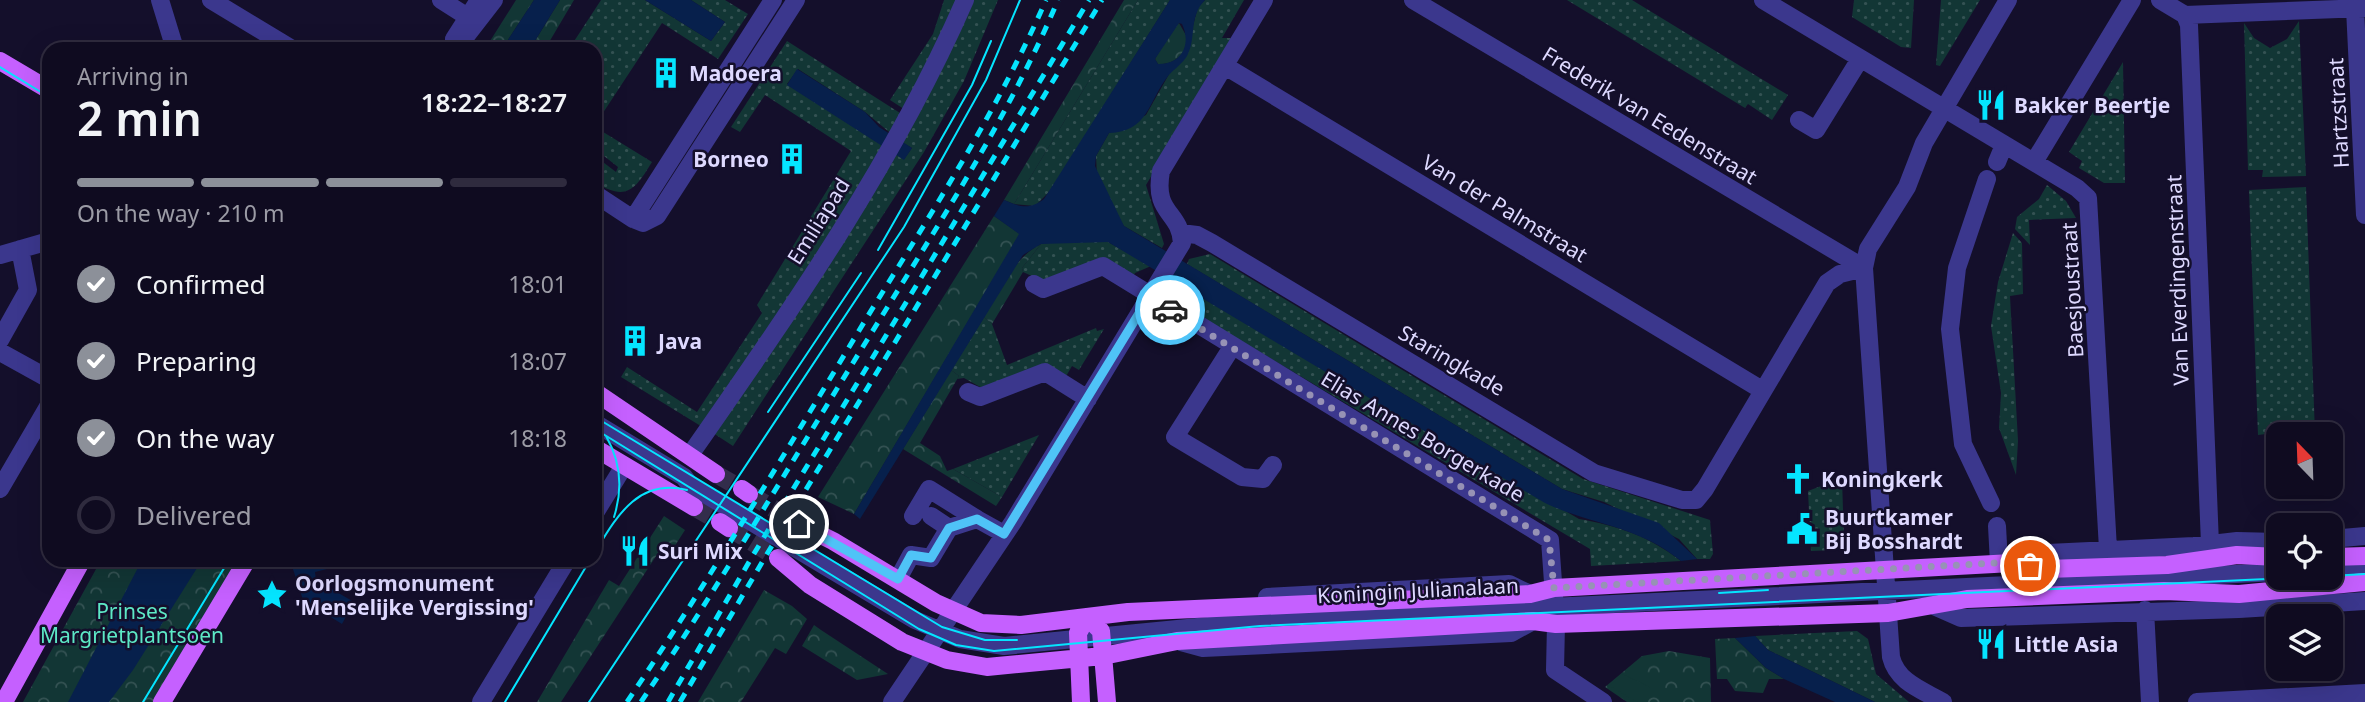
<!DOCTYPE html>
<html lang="en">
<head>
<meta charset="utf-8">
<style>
  body { margin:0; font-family:"Noto Sans",sans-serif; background:#1d192d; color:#f1f3f6; height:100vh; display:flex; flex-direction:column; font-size:26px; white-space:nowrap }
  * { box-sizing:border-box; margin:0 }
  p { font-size:23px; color:#9b9ba5 }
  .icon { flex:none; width:38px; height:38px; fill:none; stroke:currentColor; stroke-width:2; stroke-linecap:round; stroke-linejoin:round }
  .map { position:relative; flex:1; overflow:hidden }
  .sheet { position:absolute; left:42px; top:42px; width:560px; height:525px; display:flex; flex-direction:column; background:#0f0b20; border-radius:21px; box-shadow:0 7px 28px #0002,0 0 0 2px #2f2b3e }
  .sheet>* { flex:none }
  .needle { width:46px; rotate:337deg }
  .tools { position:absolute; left:2266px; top:422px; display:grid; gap:14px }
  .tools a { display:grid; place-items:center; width:77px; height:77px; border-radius:14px; background:#0f0b20; box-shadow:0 7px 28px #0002,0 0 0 2px #2f2b3e; font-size:35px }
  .pin { position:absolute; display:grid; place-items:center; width:60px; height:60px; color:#fff; margin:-30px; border:4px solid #fff; border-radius:50%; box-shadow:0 2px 7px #0007 }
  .courier { position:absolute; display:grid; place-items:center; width:70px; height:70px; margin:-35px; border:5px solid #4fc3f7; border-radius:50%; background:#fff; color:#222; box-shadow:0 2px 9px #0007 }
  .head em { font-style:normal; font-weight:600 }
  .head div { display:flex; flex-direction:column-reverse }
  .head { display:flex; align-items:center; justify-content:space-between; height:119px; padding:0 35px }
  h1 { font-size:46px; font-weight:600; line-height:52px }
  .bar { display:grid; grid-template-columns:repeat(4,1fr); gap:10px 7px; align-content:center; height:84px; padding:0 35px }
  .bar i { height:9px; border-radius:5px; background:#2f2b3e }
  .bar .current { background:#8c9099 }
  .bar p { grid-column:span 4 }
  ol { padding:0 35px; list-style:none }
  li { display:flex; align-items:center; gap:21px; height:77px }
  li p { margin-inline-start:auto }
  li .icon { padding:7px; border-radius:50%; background:#8c9099; color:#fff; stroke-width:4 }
  li:last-child { color:#9b9ba5 }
  li i { width:38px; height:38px; border:4px solid #2f2b3e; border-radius:50% }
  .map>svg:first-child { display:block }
  .grass { fill:url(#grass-dots) }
  .forest { fill:url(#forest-crowns) }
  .pitch { fill:#123635 }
  .water { fill:#07204c; fill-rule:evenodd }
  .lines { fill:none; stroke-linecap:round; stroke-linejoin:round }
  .major-tunnel { stroke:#322d4b; stroke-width:18; stroke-dasharray:18 9; stroke-linecap:butt }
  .minor { stroke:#3b378d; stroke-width:18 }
  .major { stroke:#c560ff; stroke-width:18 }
  .tram { stroke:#05e5ff; stroke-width:2 }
  .rail { stroke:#05e5ff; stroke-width:5; stroke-dasharray:10 9; stroke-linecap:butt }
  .done { stroke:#9792b5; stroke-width:7; stroke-dasharray:0 12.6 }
  .route { stroke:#4fc3f7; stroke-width:9 }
  .labels { text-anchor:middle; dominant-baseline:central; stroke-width:5; stroke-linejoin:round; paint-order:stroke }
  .poi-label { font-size:21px; font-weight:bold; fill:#ded9ff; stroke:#140f2b; text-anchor:start }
  .street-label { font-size:21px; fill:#ded9ff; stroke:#140f2b }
  .park-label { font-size:21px; fill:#5de8c6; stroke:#140f2b }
</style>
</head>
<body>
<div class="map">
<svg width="2365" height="702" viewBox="0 0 2365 702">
  <defs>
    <pattern id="grass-dots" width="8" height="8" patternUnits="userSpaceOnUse" patternTransform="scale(1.75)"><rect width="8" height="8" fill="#123635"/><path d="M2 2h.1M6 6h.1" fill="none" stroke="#345253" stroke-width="1.8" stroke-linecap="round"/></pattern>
    <pattern id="forest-crowns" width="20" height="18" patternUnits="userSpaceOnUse" patternTransform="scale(1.75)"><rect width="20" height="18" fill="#123635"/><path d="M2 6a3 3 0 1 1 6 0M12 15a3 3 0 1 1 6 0" fill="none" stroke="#345253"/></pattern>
  </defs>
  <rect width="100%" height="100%" fill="#140f2b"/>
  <!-- grass -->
  <path class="grass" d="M 601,0 L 645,0 L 711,41 L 725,22 L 691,0 L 725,0 L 748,14 L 718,59 L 662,23 L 595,125 L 595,49 L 569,49 Z
    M 944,0 L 960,0 L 907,111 L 890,100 L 933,34 Z
    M 968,0 L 998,0 L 964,81 L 924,152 L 733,446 L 710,431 L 895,153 L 904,159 L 912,148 L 902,142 Z
    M 1138,0 L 1170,0 L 1051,190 L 1035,206 L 1014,204 Z
    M 1205,0 L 1244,0 L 1222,38 L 1234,38 L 1146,185 L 1164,244 L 1162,248 L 1124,226 L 1118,218 L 1097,176 L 1096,156 L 1109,133 L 1146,115 L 1190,37 L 1198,7 Z
    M 1567,0 L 1632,0 L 1788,95 L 1772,120 L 1748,104 L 1745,108 Z
    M 1854,0 L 1914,0 L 1911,48 L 1901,47 L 1852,17 Z
    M 1941,0 L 1980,0 L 1940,66 L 1936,65 Z
    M 2299,21 L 2306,176 L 2262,177 L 2263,170 L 2248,170 L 2244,23 L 2254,38 L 2270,48 L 2287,39 Z
    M 787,41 L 900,113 L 894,136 L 865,112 L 798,69 L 787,84 L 888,149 L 704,428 L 621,377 L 627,367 L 697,412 L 762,313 L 757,305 L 851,151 L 765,95 L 740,132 L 731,127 Z
    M 2123,62 L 2125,183 L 2104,183 L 2079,168 L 2082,161 L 2069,152 Z
    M 595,127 L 652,162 C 635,190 626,202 595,182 L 595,156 L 616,172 L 618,167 L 595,149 Z
    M 2047,185 L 2066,201 L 2076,218 L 2029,220 L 2030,245 L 2015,229 L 2017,217 L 2039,199 Z
    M 2306,187 L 2315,434 C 2296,431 2283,413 2266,434 L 2258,435 L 2249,190 Z
    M 2013,233 L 2022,243 L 2023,294 L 2010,296 L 2018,441 L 2016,475 L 1999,428 L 2001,393 L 1991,326 L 1998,282 Z
    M 1052,242 L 1108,242 L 1151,266 L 1135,273 L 1132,278 L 1110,265 L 1043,281 L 1023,272 L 1022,268 L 1041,244 Z
    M 1210,254 L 1583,479 L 1710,520 L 1713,554 L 1710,559 L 1697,559 L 1679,539 L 1604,502 L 1562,489 L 1187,264 L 1189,259 Z
    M 1176,282 L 1579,519 C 1618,526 1649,536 1681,561 L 1591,566 L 1590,549 L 1181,305 Z
    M 984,317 L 992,324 L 1007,365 L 1096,328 L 1097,331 L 1104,329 L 1079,370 L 1072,366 L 1065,378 L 982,388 L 964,378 L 957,379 L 959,376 L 951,370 Z
    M 1039,435 L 1002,497 L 953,469 Z
    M 1842,478 L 1844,543 L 1834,550 L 1811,551 L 1808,491 Z
    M 1857,631 L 1868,639 L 1876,674 L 1909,702 L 1875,702 L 1768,650 L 1755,636 Z"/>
  <!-- forest -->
  <path class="forest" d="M 516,0 L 534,0 L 502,49 L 485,49 Z
    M 560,0 L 574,0 L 545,49 L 530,49 Z
    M 1124,0 L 1138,0 L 1014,204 L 1004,200 Z
    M 1179,23 L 1187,37 C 1186,54 1175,65 1158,64 L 1155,59 L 1172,29 Z
    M 994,216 L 1020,234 L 854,514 L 818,497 Z
    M 1041,244 L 1022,268 L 1023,272 L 992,324 L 984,317 C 999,292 1014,257 1041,244 Z
    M 951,370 L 959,376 L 920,443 L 940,456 L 947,471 L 953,469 L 1002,497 L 996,506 L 903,449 Z
    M 664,516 L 685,530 L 669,555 L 660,550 L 561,702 L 537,702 L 609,580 L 619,586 Z
    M 101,560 L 240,560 L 154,702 L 23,702 Z
    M 764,590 L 792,606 L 807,619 L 786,654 L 775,648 L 741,702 L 698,702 Z
    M 814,625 L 821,630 L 888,674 L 857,680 L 802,646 Z
    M 1735,638 L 1766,668 L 1784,679 L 1769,679 L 1763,693 L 1735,691 L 1727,679 L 1717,679 L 1715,639 Z
    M 1669,651 L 1710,658 L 1711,702 L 1627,702 L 1605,687 L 1642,656 Z"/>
  <!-- pitch -->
  <path class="pitch" d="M 1622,674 L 1650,687 L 1637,702 L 1610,686 Z"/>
  <!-- water -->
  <path class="water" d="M 534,0 L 560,0 L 530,49 L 502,49 Z
    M 645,0 L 691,0 L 725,22 L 711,41 Z
    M 1170,0 L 1205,0 C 1188,17 1197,38 1187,56 C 1183,63 1173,70 1168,76 C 1148,102 1148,132 1109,133 L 1096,156 L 1095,166 L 1124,226 L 1562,489 L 1659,523 L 1697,559 L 1681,561 C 1637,525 1594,526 1545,503 L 1108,242 L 1041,244 L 1023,255 L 860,519 L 854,514 L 1019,234 L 994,216 L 1004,200 C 1020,207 1030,210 1044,199 ZM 1179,23 L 1182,24 C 1192,45 1181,65 1158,64 L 1155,59 Z
    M 797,69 L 865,112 L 879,127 L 912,148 L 904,160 L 787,85 Z
    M 142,560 L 202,560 L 133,670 L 109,702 L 68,702 Z
    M 290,560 L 329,560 L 327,569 L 315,572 L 316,580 L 354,602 L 342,624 L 303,600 Z
    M 1755,636 L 1768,650 L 1875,702 L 1835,702 L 1784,679 L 1766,668 L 1735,638 Z"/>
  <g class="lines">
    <!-- major-tunnel -->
    <path class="major-tunnel" d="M 716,474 L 742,489
      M 749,494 L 799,524
      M 694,507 L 720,522
      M 729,528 L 778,558"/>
    <!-- minor -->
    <path class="minor" d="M 160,0 L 175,49
      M 211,0 L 292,49
      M 441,0 L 474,21
      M 773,0 L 633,219 L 643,223 L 657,216 L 796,0
      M 1413,0 L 1864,268
      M 1763,0 L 2077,188 L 2088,198 L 2108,549
      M 2160,0 L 2185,15 L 2365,8
      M 2355,8 L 2365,215
      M 2185,15 L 2189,25 L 2210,544
      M 454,39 L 479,0
      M 456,49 L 494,0
      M 1225,66 L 1762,390
      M 1799,120 L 1816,130 L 1860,59
      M 1997,162 L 2004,145
      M 2034,162 L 2132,0
      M 1987,179 L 1957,268 L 1950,329 L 1963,444 L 1991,503
      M 595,194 L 633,219
      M 1181,233 L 1197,235 L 1212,243 L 1594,473 L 1682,500 L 1696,500 L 1705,489 L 1827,283 L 1840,274 L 1864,268
      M 0,255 L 49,241
      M 1034,284 L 1043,289 L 1103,266 L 1550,540 L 1556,624 L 1555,670 L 1603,702
      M 0,340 L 28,290 L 20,249
      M 1232,347 L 1175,437 L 1242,477 L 1263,479 L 1273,465
      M 0,352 L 49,379
      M 968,392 L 980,397 L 1045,372 L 1088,399
      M 595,423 L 684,477 L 690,485 L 915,620 L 960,639 L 1004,646 L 1259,621 L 2278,572
      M 690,455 C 791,310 894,163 965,0
      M 0,489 L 49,405
      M 595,513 L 624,466
      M 913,516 L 929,489 L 977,519
      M 931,516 L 949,528
      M 1997,526 L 1999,563
      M 2331,539 L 2365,536
      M 2012,563 L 2029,554 L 2194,546 L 2237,541 L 2278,542
      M 2331,570 L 2365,569
      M 898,579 L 911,555 L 931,558 L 949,528 L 977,519 L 1004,534
      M 1267,597 L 1509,584 L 1530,594
      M 1936,607 L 1961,618 L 2239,609 L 2365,601
      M 2145,610 L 2150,702
      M 1181,642 L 1203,648 L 1511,633 L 1533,621
      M 481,702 L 567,560
      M 892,702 L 1013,522 L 1182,243 C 1180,210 1153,215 1161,171 L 1264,0
      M 1943,702 C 1922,690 1897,682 1891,657 L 1864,268 L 1868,249 L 1907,187 L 1924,143 L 2008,0
      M 2197,702 L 2365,693"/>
    <!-- major -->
    <path class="major" d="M 0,61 L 49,90
      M 595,392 L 716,474
      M 595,448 L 694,507
      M 742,489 L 749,494
      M 720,522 L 729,528
      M 799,524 L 833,541 L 936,603 L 981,623 L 1021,625 L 1128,612 L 1530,594 L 1554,588 L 2012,563 L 2047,569 L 2167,565 L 2237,555 L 2278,557
      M 2331,557 L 2365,556
      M 778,558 L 810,585 L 902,642 L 947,660 L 987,667 L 1103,656 L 1177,641 L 1533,621 L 1556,624 L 1888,613 L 1967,599 L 2164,591 L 2239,594 L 2365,582
      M 1087,617 L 1101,631 L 1107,702
      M 4,702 L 82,560
      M 162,702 L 247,560
      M 1081,702 L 1078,633 L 1087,617"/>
    <!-- tram -->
    <path class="tram" d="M 0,67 L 49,97
      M 878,250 L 972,85 L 991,41
      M 768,412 L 861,273
      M 595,417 L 942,627 L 985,640 L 1017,640
      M 595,429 L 919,629 L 956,645 L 994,651 L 1260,626 L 2288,578
      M 606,436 C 621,462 623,489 614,517
      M 595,552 C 617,516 638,478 687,490
      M 2331,576 L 2365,574
      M 1719,593 L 1768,590
      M 143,702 L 229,560
      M 505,702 L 590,560
      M 589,702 L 904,227 L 986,80 L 1020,0"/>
    <!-- rail -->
    <path class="rail" d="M 627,702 C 711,577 788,448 866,319 C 930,215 997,112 1046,0
      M 641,702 C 721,583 793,459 869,337 C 936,228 1008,119 1058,0
      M 668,702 L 749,562 L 1089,0
      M 680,702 L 767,554 L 1102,0"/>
  </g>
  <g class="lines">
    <!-- done -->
    <path class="done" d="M 1170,310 L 1549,540 L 1554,588 L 2012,562 L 2030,566"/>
    <!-- route -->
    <path class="route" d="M 799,524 L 898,579 L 911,555 L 931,558 L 949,528 L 977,519 L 1004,534 L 1149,297 L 1170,310"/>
  </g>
  <!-- icons -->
  <defs>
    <symbol id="building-bare" viewBox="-9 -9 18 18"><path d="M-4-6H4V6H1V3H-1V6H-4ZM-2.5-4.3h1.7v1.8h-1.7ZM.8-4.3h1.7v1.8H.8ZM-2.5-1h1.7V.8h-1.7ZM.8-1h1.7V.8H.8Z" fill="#05e5ff" stroke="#140f2b" stroke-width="2.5" paint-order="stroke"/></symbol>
    <symbol id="restaurant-bare" viewBox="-9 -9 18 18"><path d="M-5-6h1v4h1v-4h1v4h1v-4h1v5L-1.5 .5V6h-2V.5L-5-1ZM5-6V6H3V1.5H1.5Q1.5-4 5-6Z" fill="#05e5ff" stroke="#140f2b" stroke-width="2.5" paint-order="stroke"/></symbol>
    <symbol id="church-bare" viewBox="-9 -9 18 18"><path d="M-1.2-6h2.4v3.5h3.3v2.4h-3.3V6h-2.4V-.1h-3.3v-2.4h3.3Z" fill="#05e5ff" stroke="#140f2b" stroke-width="2.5" paint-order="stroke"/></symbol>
    <symbol id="civic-bare" viewBox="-9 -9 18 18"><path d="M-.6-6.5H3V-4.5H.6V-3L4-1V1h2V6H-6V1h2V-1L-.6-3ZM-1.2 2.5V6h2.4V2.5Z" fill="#05e5ff" stroke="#140f2b" stroke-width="2.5" paint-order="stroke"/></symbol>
    <symbol id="sight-bare" viewBox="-9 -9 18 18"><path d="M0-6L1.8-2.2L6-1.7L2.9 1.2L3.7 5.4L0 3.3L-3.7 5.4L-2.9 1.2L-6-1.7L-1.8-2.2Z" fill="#05e5ff" stroke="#140f2b" stroke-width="2.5" paint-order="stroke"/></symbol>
  </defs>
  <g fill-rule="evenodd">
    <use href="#building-bare" x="644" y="51" width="44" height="44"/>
    <use href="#restaurant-bare" x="1969" y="83" width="44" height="44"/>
    <use href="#building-bare" x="770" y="137" width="44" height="44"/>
    <use href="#building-bare" x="613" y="319" width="44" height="44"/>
    <use href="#church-bare" x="1776" y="457" width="44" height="44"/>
    <use href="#civic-bare" x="1780" y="507" width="44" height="44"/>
    <use href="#restaurant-bare" x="613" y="529" width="44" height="44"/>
    <use href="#sight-bare" x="250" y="573" width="44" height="44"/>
    <use href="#restaurant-bare" x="1969" y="622" width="44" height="44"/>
  </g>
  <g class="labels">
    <!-- poi labels -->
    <g class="poi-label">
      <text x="689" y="73">Madoera</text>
      <text x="2014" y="105">Bakker Beertje</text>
      <text x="769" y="159" text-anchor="end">Borneo</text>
      <text x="658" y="341">Java</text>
      <text x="1821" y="479">Koningkerk</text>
      <text x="1825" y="517">Buurtkamer<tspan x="1825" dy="24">Bij Bosshardt</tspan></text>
      <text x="658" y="551">Suri Mix</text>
      <text x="295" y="583">Oorlogsmonument<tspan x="295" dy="24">'Menselijke Vergissing'</tspan></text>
      <text x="2014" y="644">Little Asia</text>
    </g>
    <!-- street labels -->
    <g class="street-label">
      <text transform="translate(2338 113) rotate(-93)">Hartzstraat</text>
      <text transform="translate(1650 115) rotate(31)">Frederik van Eedenstraat</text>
      <text transform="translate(1505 208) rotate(31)">Van der Palmstraat</text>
      <text transform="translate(818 221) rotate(-58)">Emiliapad</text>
      <text transform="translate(2177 280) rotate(-92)">Van Everdingenstraat</text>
      <text transform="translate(2072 290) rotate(-93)">Baesjoustraat</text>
      <text transform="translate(1452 360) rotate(30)">Staringkade</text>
      <text transform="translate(1423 436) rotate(31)">Elias Annes Borgerkade</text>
      <text transform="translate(1418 590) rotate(-3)">Koningin Julianalaan</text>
    </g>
    <!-- park labels -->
    <g class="park-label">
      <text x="132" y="611">Prinses<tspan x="132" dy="24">Margrietplantsoen</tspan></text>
    </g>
  </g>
</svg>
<div class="tools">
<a><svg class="needle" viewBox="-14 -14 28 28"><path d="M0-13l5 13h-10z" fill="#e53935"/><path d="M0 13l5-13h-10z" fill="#9b9ba5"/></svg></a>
<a><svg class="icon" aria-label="locate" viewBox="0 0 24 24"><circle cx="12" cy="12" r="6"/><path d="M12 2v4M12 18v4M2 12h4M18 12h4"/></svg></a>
<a><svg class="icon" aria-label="layers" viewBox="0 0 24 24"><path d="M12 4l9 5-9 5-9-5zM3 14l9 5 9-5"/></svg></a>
</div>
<div class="pin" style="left:2030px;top:566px;background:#ea580c"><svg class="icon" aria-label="bag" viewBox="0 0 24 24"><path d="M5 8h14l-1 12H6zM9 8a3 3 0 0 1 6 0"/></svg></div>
<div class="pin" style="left:799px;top:524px;background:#1f2937"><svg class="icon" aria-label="home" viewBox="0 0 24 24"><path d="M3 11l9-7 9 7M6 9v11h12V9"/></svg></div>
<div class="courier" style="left:1170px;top:310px"><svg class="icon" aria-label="car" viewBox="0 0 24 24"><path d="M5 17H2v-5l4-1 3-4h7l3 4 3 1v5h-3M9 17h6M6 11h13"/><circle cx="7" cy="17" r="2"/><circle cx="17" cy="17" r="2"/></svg></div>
<section class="sheet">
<div class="head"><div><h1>2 min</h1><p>Arriving in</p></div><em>18:22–18:27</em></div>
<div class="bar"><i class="current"></i><i class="current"></i><i class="current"></i><i></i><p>On the way · 210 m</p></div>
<ol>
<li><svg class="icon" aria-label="check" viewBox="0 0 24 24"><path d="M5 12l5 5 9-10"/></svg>Confirmed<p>18:01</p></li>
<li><svg class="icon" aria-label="check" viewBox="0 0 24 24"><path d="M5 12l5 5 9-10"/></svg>Preparing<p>18:07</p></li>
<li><svg class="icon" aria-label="check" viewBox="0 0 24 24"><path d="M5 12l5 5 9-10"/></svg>On the way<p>18:18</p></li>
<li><i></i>Delivered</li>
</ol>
</section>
</div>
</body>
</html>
